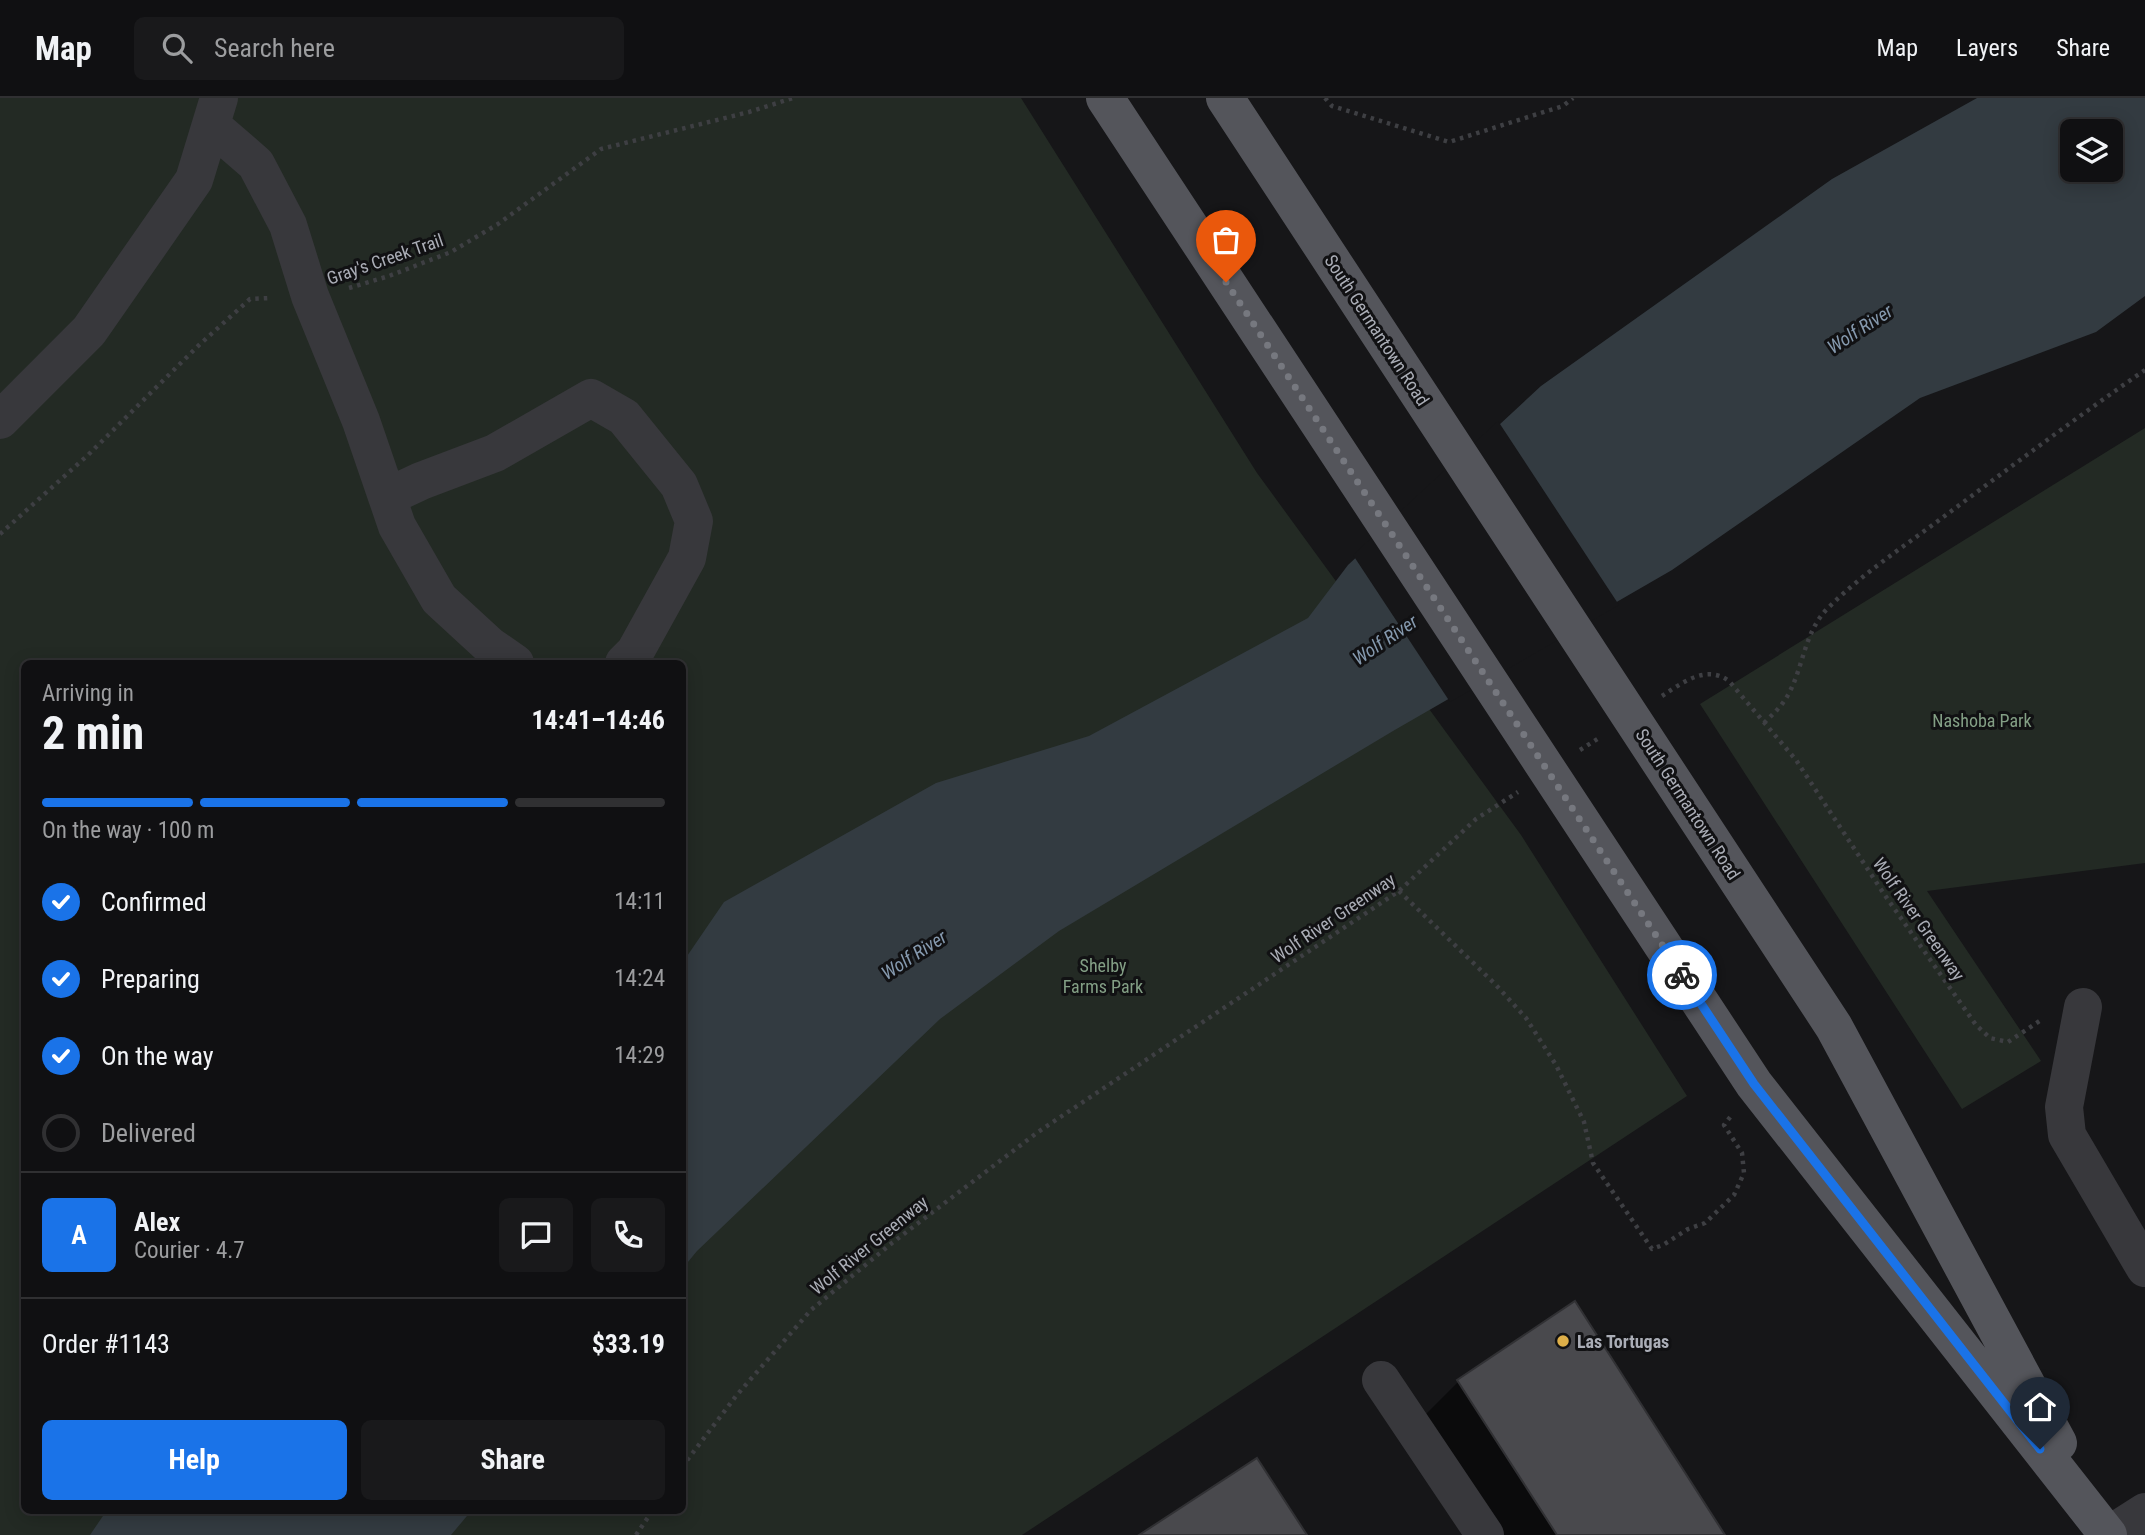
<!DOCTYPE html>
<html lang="en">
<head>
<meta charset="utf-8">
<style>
  body { margin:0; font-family:"Roboto Condensed",sans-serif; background:#19191b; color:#f1f3f6; height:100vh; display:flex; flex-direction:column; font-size:26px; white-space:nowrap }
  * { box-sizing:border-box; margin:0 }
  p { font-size:23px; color:#9c9d9f }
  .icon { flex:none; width:38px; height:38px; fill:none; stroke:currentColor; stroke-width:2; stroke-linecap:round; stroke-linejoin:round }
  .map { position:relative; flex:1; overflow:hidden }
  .drawer { position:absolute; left:21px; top:562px; width:665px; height:854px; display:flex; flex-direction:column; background:#101012; border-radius:10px; box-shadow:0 4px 18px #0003,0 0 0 2px #303032 }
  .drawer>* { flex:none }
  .controls { position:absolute; left:2060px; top:21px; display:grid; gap:14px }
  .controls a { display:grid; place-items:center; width:63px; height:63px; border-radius:10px; background:#101012; box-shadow:0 4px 18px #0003,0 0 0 2px #303032; font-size:35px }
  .pin { position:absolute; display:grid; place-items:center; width:60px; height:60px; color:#fff; margin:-72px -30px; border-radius:50% 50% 50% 0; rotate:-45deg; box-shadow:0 0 7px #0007 }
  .pin .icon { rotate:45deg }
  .courier { position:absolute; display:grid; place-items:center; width:70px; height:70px; margin:-35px; border:5px solid #1a73e8; border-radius:50%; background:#fff; color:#222; box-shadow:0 2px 9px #0007 }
  .headline em { font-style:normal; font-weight:700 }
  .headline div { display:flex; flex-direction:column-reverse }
  .headline { display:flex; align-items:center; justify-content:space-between; height:119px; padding:0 21px }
  h1 { font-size:46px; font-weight:700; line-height:52px }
  .bar { display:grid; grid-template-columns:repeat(4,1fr); gap:10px 7px; align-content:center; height:84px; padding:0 21px }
  .bar i { height:9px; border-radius:5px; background:#303032 }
  .bar .active { background:#1a73e8 }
  .bar p { grid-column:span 4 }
  .line { display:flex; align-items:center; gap:18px; padding:0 21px; border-top:2px solid #303032 }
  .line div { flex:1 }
  .round { display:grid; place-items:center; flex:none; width:74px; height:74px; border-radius:10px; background:#19191b }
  ol { padding:0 21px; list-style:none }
  li { display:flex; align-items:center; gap:21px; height:77px }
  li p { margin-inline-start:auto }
  li .icon { padding:7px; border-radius:50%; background:#1a73e8; color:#fff; stroke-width:4 }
  li:last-child { color:#9c9d9f }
  li i { width:38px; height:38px; border:4px solid #303032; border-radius:50% }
  .cta { display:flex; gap:14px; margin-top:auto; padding:14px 21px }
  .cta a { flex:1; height:80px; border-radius:10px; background:#1a73e8; color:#fff; font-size:28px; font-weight:700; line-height:80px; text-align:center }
  .cta a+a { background:#19191b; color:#f1f3f6 }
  header { display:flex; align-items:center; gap:42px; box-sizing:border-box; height:98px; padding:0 35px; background:#101012; border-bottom:2px solid #303032 }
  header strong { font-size:33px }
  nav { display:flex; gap:38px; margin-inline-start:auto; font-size:24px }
  .search { width:490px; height:63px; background:#19191b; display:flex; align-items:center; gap:18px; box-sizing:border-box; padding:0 24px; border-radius:10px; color:#9c9d9f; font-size:26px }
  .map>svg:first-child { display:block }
  .green { fill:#232a24; fill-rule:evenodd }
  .water { fill:#333b41; fill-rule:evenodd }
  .pier { fill:#161618 }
  .shadow { fill:#0007 }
  .building { fill:#49494d; stroke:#313134; stroke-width:2 }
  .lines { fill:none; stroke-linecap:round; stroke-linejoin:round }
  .path { stroke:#3e3f43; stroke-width:4.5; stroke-dasharray:3.5 5; stroke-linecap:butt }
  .minor { stroke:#38383c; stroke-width:38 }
  .major { stroke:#54555b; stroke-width:38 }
  .done { stroke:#76787f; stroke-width:7; stroke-dasharray:0 12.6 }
  .route { stroke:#1a73e8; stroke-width:9 }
  .poi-dot { fill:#deaf49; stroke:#111113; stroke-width:2.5 }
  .labels { text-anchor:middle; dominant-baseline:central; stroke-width:6; stroke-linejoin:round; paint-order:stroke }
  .street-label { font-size:18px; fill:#aaadb6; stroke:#111113 }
  .park-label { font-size:18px; fill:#839f85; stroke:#111113 }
  .poi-label { font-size:18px; font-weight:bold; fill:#aaadb6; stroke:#111113; text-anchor:start }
  .water-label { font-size:19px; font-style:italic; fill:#8599ae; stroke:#111113 }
</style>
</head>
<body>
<header>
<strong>Map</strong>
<div class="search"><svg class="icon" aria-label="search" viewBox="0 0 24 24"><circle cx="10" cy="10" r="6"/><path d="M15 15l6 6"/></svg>Search here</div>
<nav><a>Map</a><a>Layers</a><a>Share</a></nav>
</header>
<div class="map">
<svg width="2145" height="1437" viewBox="0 0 2145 1437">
  <rect width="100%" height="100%" fill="#161618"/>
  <!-- green -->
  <path class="green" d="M 0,0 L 1021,0 L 1257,375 L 1521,737 L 1687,998 L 1022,1437 L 0,1437 ZM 24,565 L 682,565 L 682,1412 L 24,1412 Z
    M 2145,330 L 2145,765 L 1927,793 L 2041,963 L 1962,1011 L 1700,606 Z"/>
  <!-- water -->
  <path class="water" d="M 1977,0 L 2145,0 L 2145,198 L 2096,234 L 1920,300 L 1672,472 L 1393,633 L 1059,833 L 940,921 L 697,1153 L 683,1170 L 683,864 L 724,804 L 936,685 L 1089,638 L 1308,520 L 1348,467 L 1541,288 L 1832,81 ZM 2072,33 L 2110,33 L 2110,72 L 2072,72 Z
    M 107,1412 L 472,1412 L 451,1437 L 90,1437 Z"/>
  <!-- pier -->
  <path class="pier" d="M 1498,323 L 1619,507 L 1450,604 L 1353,457 Z"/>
  <!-- shadow -->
  <path class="shadow" d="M 1458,1284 L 1723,1437 L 1503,1437 L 1425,1317 Z"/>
  <!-- building -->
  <path class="building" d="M 1575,1203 L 1725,1437 L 1557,1437 L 1457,1282 Z
    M 1257,1360 L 1307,1437 L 1139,1437 Z"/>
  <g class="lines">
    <!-- path -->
    <path class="path" d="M 1325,0 L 1332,8 L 1449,44 L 1563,8 L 1573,0
      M 349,190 L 389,178 L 451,154 L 498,126 L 601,51 L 749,14 L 793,0
      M 0,436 L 88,357 L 198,248 L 250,201 L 271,200
      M 1662,598 C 1682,585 1706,566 1729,583 L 1796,662 L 1884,796 L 1976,927 L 1990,940 L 2008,944 L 2041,922
      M 1764,625 C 1773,616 1782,608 1788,597 C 1804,568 1804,534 1828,510 C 1863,475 1906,447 1946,417 C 2012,368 2077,319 2145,272
      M 1580,652 L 1599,640
      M 1399,793 L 1495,886 L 1526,920 L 1556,967 L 1584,1024 L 1593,1065 L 1652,1151 L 1663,1147 L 1688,1131 L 1705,1125 L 1734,1097 L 1744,1075 L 1742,1055 L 1724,1027 L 1731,1018
      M 682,1369 L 736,1298 L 811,1212 L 892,1145 L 1038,1034 L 1399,793 L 1476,721 L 1518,694
      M 636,1437 L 653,1412"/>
    <!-- minor -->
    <path class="minor" d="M 211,27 L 256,66 L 288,127 L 310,198 L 361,323 L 397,428 L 439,501 L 489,547 L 515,565
      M 0,322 L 89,233 L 194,82 L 219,0
      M 387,399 L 421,383 L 495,355 L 591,300 L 624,319 L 679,387 L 694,423 L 687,460 L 635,554 L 624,565
      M 2083,909 L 2064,1009 L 2067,1037 L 2145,1170
      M 1381,1282 L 1485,1437
      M 2109,1437 L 2145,1414"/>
    <!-- major -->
    <path class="major" d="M 1105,0 L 1754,986 L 2108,1437
      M 1225,0 L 1834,929 L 2058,1345"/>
  </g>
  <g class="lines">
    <!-- done -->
    <path class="done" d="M 1226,184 L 1682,877"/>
    <!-- route -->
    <path class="route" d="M 1682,877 L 1754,986 L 2040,1351"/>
  </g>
  <!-- markers -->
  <circle class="poi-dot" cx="1563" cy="1243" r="7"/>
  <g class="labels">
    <!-- street labels -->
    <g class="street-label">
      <text transform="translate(385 161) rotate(-19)">Gray's Creek Trail</text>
      <text transform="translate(1377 232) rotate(57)">South Germantown Road</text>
      <text transform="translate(1688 706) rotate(57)">South Germantown Road</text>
      <text transform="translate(1333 820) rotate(-34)">Wolf River Greenway</text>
      <text transform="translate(1919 821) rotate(55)">Wolf River Greenway</text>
      <text transform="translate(869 1147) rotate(-39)">Wolf River Greenway</text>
    </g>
    <!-- park labels -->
    <g class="park-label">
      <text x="1982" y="622">Nashoba Park</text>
      <text x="1103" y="867">Shelby<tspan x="1103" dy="21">Farms Park</tspan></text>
    </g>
    <!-- poi labels -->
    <g class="poi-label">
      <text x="1577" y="1243">Las Tortugas</text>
    </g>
    <!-- water labels -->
    <g class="water-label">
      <text transform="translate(1860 231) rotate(-33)">Wolf River</text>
      <text transform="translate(1385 542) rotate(-34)">Wolf River</text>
      <text transform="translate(914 857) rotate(-33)">Wolf River</text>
    </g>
  </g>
</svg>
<div class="controls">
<a><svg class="icon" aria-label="layers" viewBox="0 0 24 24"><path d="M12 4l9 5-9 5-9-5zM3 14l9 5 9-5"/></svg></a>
</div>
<div class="pin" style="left:1226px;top:184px;background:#ea580c"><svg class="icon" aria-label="bag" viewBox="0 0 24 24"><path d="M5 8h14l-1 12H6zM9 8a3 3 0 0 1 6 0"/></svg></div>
<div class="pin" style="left:2040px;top:1351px;background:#1f2937"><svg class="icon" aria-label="home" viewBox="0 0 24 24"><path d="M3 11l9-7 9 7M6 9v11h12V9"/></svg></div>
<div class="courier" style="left:1682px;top:877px"><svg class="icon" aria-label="bike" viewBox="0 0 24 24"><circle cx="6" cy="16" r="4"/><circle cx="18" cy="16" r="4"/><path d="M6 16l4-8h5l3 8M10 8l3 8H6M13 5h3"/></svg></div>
<section class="drawer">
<div class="headline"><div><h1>2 min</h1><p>Arriving in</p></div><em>14:41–14:46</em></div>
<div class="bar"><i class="active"></i><i class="active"></i><i class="active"></i><i></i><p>On the way · 100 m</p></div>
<ol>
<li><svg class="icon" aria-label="check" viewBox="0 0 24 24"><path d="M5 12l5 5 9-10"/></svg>Confirmed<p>14:11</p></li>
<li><svg class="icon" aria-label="check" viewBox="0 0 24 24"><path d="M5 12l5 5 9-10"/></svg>Preparing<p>14:24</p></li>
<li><svg class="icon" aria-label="check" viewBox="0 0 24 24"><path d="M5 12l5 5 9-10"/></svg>On the way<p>14:29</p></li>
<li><i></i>Delivered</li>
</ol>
<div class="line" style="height:126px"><b class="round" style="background:#1a73e8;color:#fff">A</b><div><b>Alex</b><p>Courier · 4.7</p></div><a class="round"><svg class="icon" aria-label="chat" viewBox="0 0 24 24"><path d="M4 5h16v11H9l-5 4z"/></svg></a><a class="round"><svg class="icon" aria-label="phone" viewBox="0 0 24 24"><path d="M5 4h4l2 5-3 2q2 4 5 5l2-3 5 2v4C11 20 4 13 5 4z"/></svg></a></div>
<div class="line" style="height:91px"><div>Order #1143</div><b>$33.19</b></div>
<div class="cta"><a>Help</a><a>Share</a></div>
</section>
</div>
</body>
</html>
